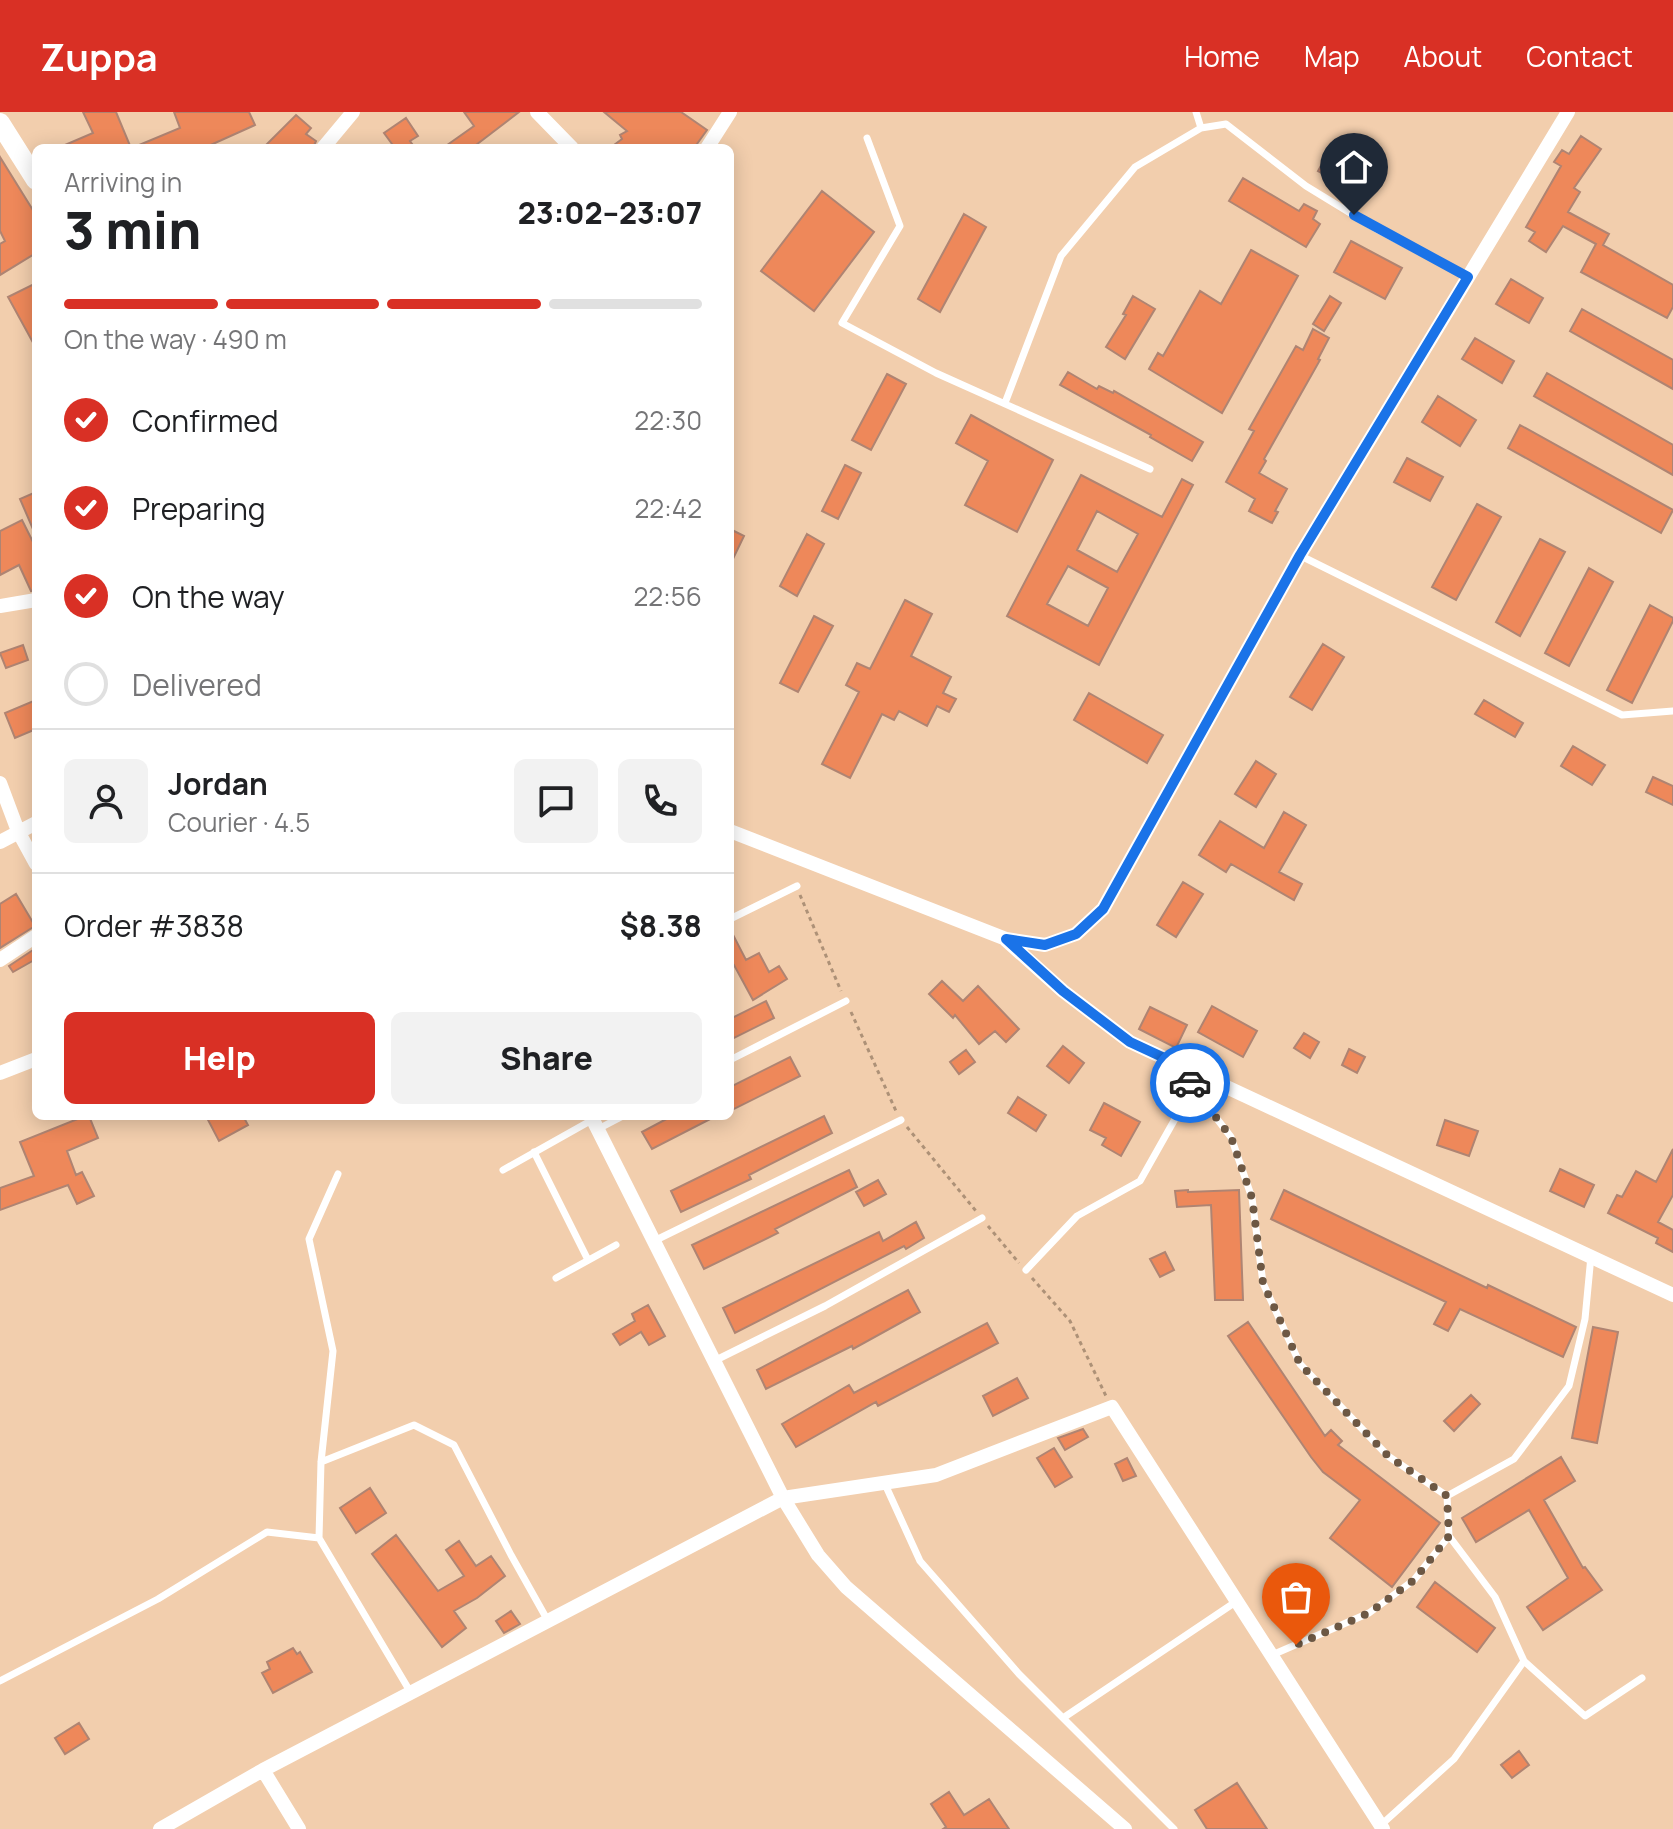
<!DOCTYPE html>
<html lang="en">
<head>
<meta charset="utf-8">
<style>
  body { margin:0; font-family:Manrope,sans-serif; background:#f2f2f2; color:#202124; height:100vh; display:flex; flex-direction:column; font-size:30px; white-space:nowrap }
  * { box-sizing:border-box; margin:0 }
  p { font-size:26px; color:#757577 }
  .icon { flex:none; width:44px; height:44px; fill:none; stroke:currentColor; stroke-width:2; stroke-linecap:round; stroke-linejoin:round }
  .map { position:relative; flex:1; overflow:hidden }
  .panel { position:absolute; left:32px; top:32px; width:702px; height:976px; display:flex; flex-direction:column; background:#fff; border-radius:12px; box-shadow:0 4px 20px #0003 }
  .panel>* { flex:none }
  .pin { position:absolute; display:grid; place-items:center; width:68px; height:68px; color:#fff; margin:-82px -34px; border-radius:50% 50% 50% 0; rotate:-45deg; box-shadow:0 0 8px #0007 }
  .pin .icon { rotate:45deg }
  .courier { position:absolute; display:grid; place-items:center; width:80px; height:80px; margin:-40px; border:6px solid #1a73e8; border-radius:50%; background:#fff; color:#222; box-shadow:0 2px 10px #0007 }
  .summary em { font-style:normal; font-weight:800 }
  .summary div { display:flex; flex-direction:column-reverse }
  .summary { display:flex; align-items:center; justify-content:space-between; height:136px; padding:0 32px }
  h1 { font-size:52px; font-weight:800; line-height:60px }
  .bar { display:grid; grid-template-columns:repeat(4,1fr); gap:12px 8px; align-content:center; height:96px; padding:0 32px }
  .bar i { height:10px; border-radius:6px; background:#e0e0e0 }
  .bar .selected { background:#d93025 }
  .bar p { grid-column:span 4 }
  .line { display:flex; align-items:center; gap:20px; padding:0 32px; border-top:2px solid #e0e0e0 }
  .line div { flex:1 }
  .round { display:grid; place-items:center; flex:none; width:84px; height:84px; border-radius:12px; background:#f2f2f2 }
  ol { padding:0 32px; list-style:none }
  li { display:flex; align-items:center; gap:24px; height:88px }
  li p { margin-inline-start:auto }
  li .icon { padding:8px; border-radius:50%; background:#d93025; color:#fff; stroke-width:4 }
  li:last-child { color:#757577 }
  li i { width:44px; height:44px; border:4px solid #e0e0e0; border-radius:50% }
  .action { display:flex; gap:16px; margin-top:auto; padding:16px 32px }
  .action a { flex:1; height:92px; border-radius:12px; background:#d93025; color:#fff; font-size:32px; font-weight:800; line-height:92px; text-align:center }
  .action a+a { background:#f2f2f2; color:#202124 }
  header { display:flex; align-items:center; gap:48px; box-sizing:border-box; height:112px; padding:0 40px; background:#d93025; color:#fff }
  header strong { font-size:38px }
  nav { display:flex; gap:44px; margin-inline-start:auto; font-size:28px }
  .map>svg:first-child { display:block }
  .building { fill:#ee885a; stroke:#af8472; stroke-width:2; fill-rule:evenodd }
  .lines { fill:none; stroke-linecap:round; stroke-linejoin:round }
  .path { stroke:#ad9177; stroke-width:3; stroke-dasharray:4 4; stroke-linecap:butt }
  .lane { stroke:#fff; stroke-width:7 }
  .street { stroke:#fff; stroke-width:14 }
  .secondary { stroke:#fff; stroke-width:20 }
  .done { stroke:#6d5844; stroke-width:8; stroke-dasharray:0 14.4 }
  .route { stroke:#1a73e8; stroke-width:10 }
</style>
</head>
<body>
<header>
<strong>Zuppa</strong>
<nav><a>Home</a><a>Map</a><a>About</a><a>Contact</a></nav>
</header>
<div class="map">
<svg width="1673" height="1717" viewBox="0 0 1673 1717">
  <rect width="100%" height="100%" fill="#f2cead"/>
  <!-- building -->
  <path class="building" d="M 83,0 L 116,0 L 131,36 L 58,36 L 93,21 Z
    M 174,0 L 249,0 L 255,13 L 204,36 L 132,36 L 180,16 Z
    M 464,0 L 519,0 L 472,36 L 443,36 L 474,14 Z
    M 604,0 L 681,0 L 707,18 L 694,36 L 610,36 L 622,27 L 620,23 L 627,19 Z
    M 296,3 L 311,16 L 306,22 L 316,29 L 313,36 L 263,36 Z
    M 406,6 L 418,24 L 410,29 L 415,36 L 395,36 L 384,21 Z
    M 1581,24 L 1601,37 L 1574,76 L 1580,80 L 1568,100 L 1609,122 L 1603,133 L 1673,173 L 1673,195 L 1667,206 L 1581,160 L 1596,132 L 1563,114 L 1546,140 L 1529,129 L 1535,120 L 1526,115 L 1561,54 L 1554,50 L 1562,38 L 1569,42 Z
    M 1329,39 L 1356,54 L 1346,74 L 1318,59 Z
    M 0,45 L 36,103 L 36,141 L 0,163 L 0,132 L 5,129 L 0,119 Z
    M 1243,66 L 1299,99 L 1304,92 L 1317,99 L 1313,107 L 1320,112 L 1306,135 L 1229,89 Z
    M 822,79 L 874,120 L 814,199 L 761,159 Z
    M 964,102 L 986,115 L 940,200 L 918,187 Z
    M 1351,129 L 1402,156 L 1385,187 L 1334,160 Z
    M 1251,138 L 1298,164 L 1222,301 L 1149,257 L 1158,241 L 1163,244 L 1200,179 L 1221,192 Z
    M 1511,167 L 1543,186 L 1529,211 L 1496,192 Z
    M 36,171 L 36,236 L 8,185 Z
    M 1133,184 L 1155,197 L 1125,247 L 1106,235 L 1126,203 L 1123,202 Z
    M 1330,184 L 1341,191 L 1324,219 L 1313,212 Z
    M 1582,197 L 1673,248 L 1673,277 L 1570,219 Z
    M 1313,217 L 1329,226 L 1318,247 L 1320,248 L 1264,347 L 1266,349 L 1259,361 L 1287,377 L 1275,399 L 1278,400 L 1272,411 L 1249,399 L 1255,387 L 1226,370 L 1254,319 L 1249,317 L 1296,234 L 1303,238 Z
    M 1475,226 L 1514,249 L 1502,271 L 1462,247 Z
    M 1068,260 L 1097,277 L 1099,274 L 1113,281 L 1114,279 L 1203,330 L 1192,349 L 1150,325 L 1151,323 L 1060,273 Z
    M 1547,261 L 1673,333 L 1673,363 L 1534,284 Z
    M 887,262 L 906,272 L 871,338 L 852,328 Z
    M 1438,284 L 1476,308 L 1460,334 L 1422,310 Z
    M 971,303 L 1053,348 L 1017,420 L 965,393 L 988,349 L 956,331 Z
    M 1520,313 L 1673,398 L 1661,421 L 1508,336 Z
    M 1407,346 L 1443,365 L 1430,389 L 1394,370 Z
    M 845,353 L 861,361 L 838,407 L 822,399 Z
    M 1081,363 L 1162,405 L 1182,367 L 1193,373 L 1099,553 L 1007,504 ZM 1097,399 L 1138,422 L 1117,460 L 1077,438 ZM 1068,454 L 1108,476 L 1088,514 L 1047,492 Z
    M 36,380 L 36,424 L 20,387 Z
    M 1477,392 L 1501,405 L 1456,488 L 1432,475 Z
    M 22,408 L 36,436 L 36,478 L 31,479 L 19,453 L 0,463 L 0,419 Z
    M 730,417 L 744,424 L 730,453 Z
    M 807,422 L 824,432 L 797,484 L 780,474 Z
    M 1540,427 L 1565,440 L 1520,524 L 1496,510 Z
    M 1589,456 L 1613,470 L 1569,554 L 1545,541 Z
    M 905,488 L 932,502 L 911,544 L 951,565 L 943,581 L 956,587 L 949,600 L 937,594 L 927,614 L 899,599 L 894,608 L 882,602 L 850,666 L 822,652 L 859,580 L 846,573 L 857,551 L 870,557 Z
    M 1650,493 L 1673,506 L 1673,509 L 1632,591 L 1607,578 Z
    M 814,504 L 833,514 L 798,580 L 780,571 Z
    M 1323,532 L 1344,545 L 1312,598 L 1290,585 Z
    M 23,533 L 28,548 L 6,556 L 0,541 Z
    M 1089,581 L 1163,623 L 1147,651 L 1074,608 Z
    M 36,588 L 36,617 L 15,626 L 5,601 Z
    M 1484,588 L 1523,611 L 1515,625 L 1475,602 Z
    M 1573,634 L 1605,653 L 1592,673 L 1561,654 Z
    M 1256,649 L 1276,662 L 1256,695 L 1235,682 Z
    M 1653,665 L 1673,674 L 1673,693 L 1646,680 Z
    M 1284,700 L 1306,713 L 1279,760 L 1302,772 L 1294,788 L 1231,752 L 1226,760 L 1199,743 L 1220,709 L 1264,736 Z
    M 1183,770 L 1203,782 L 1176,825 L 1157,813 Z
    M 16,782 L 35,814 L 0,836 L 0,792 Z
    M 730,817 L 746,848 L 759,841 L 769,860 L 779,854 L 787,867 L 753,888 L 734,853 L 730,855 Z
    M 36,836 L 36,847 L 13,860 L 9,854 Z
    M 942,869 L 963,889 L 978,874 L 1019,917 L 1006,930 L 995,919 L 979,932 L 955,903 L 953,906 L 929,882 Z
    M 766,889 L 774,906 L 730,928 L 730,907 Z
    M 1212,894 L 1257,919 L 1243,945 L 1198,920 Z
    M 1150,895 L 1187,913 L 1176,936 L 1139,917 Z
    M 1304,921 L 1319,930 L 1310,946 L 1294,936 Z
    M 1063,934 L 1084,951 L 1069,971 L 1047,954 Z
    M 1349,937 L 1365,945 L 1357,961 L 1342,953 Z
    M 966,938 L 975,950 L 959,962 L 950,950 Z
    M 790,945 L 800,964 L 730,999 L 730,975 Z
    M 1018,985 L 1046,1003 L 1036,1019 L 1008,1001 Z
    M 1104,991 L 1140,1010 L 1121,1044 L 1102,1033 L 1106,1026 L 1090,1018 Z
    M 85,1004 L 89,1004 L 98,1026 L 67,1039 L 76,1063 L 82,1060 L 94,1084 L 77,1092 L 68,1073 L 0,1098 L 0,1076 L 34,1064 L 20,1030 Z
    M 206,1004 L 243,1004 L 248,1013 L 219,1029 Z
    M 672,1004 L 716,1004 L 652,1037 L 642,1020 Z
    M 824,1004 L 832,1021 L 749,1063 L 751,1067 L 681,1100 L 671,1079 Z
    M 1445,1008 L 1478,1019 L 1469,1044 L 1437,1033 Z
    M 1673,1037 L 1673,1083 L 1658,1110 L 1673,1118 L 1673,1140 L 1656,1131 L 1658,1126 L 1608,1101 L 1617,1083 L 1622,1085 L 1636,1059 L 1656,1070 Z
    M 1560,1057 L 1594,1073 L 1584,1095 L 1550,1079 Z
    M 849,1058 L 857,1075 L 775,1117 L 778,1121 L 704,1157 L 692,1133 Z
    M 878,1068 L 886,1082 L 864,1094 L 856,1080 Z
    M 1188,1078 L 1188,1080 L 1239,1078 L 1243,1188 L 1215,1188 L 1211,1093 L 1177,1095 L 1175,1079 Z
    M 1284,1078 L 1487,1176 L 1488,1173 L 1576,1215 L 1563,1245 L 1460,1197 L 1448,1219 L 1434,1212 L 1446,1190 L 1271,1107 Z
    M 916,1110 L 924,1126 L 906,1137 L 904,1134 L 735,1221 L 723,1196 L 879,1120 L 883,1129 Z
    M 1165,1140 L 1174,1158 L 1160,1165 L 1150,1147 Z
    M 908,1178 L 920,1200 L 853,1237 L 852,1234 L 766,1277 L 757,1258 Z
    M 648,1193 L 665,1224 L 649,1233 L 641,1220 L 620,1233 L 613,1222 L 635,1209 L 632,1202 Z
    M 1248,1210 L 1325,1324 L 1331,1318 L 1342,1329 L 1338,1333 L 1440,1411 L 1392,1475 L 1330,1426 L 1360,1388 L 1323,1360 L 1311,1345 L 1228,1224 Z
    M 987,1211 L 998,1231 L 878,1294 L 876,1290 L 796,1335 L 782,1312 L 849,1273 L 854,1281 Z
    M 1593,1215 L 1618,1220 L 1597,1331 L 1572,1326 Z
    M 1017,1266 L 1028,1286 L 993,1304 L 983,1284 Z
    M 1471,1283 L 1480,1292 L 1454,1319 L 1444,1309 Z
    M 1083,1317 L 1088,1325 L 1065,1338 L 1058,1326 Z
    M 1054,1336 L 1072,1365 L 1055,1375 L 1037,1346 Z
    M 1561,1345 L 1575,1369 L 1544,1388 L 1583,1456 L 1585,1455 L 1602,1478 L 1543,1518 L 1527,1495 L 1568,1466 L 1529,1398 L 1476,1430 L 1462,1406 Z
    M 1127,1346 L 1136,1364 L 1123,1369 L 1115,1352 Z
    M 370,1376 L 386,1401 L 356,1421 L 340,1396 Z
    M 396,1423 L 438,1479 L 464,1464 L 446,1438 L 459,1429 L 476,1454 L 491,1444 L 505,1464 L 477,1486 L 454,1499 L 466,1516 L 442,1535 L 372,1442 Z
    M 1435,1470 L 1495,1516 L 1477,1540 L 1417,1495 Z
    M 511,1499 L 520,1512 L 504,1521 L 496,1509 Z
    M 293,1536 L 297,1542 L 300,1540 L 312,1560 L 273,1581 L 262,1561 L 270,1557 L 267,1550 Z
    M 79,1611 L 89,1627 L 65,1642 L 55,1626 Z
    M 1519,1639 L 1529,1653 L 1512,1666 L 1501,1653 Z
    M 1237,1671 L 1267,1717 L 1207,1717 L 1195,1698 Z
    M 949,1680 L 964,1703 L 989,1687 L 1009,1717 L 943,1717 L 946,1715 L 931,1692 Z"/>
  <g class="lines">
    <!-- path -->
    <path class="path" d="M 800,783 L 841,879
      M 851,900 L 896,999
      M 907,1015 L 976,1099
      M 988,1114 L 1019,1151
      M 1032,1166 L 1070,1209 L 1106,1284"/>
    <!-- lane -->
    <path class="lane" d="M 1196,0 L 1201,16 L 1226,12 L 1306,74 L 1378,118 L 1468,165
      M 867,26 L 900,114 L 842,211 L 936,261 L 1150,357
      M 1005,291 L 1061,144 L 1135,55 L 1201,16
      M 1301,444 L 1622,603 L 1673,599
      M 730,807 L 797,774
      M 730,948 L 846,889
      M 1177,955 L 1231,1025 L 1252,1086 L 1263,1171 L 1300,1252 L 1388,1344 L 1447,1384 L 1514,1347 L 1569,1274 L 1585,1207 L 1591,1144
      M 598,1017 L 623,1004
      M 534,1040 L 588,1148
      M 503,1058 L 592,1008
      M 338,1062 L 309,1127 L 333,1239 L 321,1350 L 319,1426 L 411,1581
      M 654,1129 L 901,1008
      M 1026,1158 L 1077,1104 L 1140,1069 L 1193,975
      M 556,1166 L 616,1133
      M 714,1249 L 825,1194 L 982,1106
      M 321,1350 L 414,1313 L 454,1333 L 511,1443 L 548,1509
      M 884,1370 L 920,1449 L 1019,1562 L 1174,1717
      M 1272,1543 L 1369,1501 L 1414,1468 L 1449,1424 L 1447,1384
      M 1524,1549 L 1585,1604 L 1642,1566
      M 0,1569 L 158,1487 L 267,1420 L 319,1426
      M 1063,1606 L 1237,1489
      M 1381,1713 L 1454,1647 L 1524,1549 L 1495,1485 L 1449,1424"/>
    <!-- street -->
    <path class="street" d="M 537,0 L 572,36
      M 323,36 L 353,0
      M 707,36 L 730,0
      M 0,494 L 36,488
      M 0,671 L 18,719 L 36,752
      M 730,719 L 1006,827 L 1045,833 L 1076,822 L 1103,797 L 1300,443 L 1568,0
      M 0,730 L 36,711
      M 1006,828 L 1063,879 L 1130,930 L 1673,1183
      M 0,848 L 36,824
      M 0,961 L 36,947
      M 591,1004 L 783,1386 L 818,1443 L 846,1475 L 1125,1717
      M 263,1658 L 299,1717
      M 160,1717 L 263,1658 L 783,1386 L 936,1363 L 1112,1295 L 1383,1717"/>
    <!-- secondary -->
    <path class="secondary" d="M 0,11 L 36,68"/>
  </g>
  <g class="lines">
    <!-- done -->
    <path class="done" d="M 1190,971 L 1231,1025 L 1252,1086 L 1263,1171 L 1300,1252 L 1388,1344 L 1447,1384 L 1449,1424 L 1414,1468 L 1369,1501 L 1296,1533"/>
    <!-- route -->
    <path class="route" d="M 1190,971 L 1173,950 L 1130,930 L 1063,879 L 1006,827 L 1045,833 L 1076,822 L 1103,797 L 1300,443 L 1468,165 L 1354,103"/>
  </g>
</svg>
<div class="pin" style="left:1296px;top:1533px;background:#ea580c"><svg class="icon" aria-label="bag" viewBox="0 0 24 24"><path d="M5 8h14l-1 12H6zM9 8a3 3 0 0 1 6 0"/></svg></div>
<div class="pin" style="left:1354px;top:103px;background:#1f2937"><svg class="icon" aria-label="home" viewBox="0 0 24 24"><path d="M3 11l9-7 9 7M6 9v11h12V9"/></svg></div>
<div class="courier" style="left:1190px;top:971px"><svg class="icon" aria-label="car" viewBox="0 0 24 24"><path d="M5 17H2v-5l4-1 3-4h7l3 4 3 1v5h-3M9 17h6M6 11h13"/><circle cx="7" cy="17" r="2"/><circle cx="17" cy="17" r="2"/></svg></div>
<section class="panel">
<div class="summary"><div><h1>3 min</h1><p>Arriving in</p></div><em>23:02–23:07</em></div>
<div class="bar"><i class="selected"></i><i class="selected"></i><i class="selected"></i><i></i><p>On the way · 490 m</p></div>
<ol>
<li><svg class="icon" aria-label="check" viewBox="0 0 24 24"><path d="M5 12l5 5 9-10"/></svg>Confirmed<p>22:30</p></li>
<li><svg class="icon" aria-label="check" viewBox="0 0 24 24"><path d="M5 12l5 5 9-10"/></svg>Preparing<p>22:42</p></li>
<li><svg class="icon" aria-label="check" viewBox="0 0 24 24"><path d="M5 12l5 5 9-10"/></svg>On the way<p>22:56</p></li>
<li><i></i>Delivered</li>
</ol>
<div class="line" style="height:144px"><a class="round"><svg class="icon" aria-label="person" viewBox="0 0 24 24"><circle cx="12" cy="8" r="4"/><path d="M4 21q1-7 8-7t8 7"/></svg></a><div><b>Jordan</b><p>Courier · 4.5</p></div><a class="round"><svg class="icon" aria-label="chat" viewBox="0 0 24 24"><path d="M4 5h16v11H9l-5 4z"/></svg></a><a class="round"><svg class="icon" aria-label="phone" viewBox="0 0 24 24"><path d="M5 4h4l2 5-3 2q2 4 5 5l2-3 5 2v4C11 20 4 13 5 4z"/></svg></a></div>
<div class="line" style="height:104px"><div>Order #3838</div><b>$8.38</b></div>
<div class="action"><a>Help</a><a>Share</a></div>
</section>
</div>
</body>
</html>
